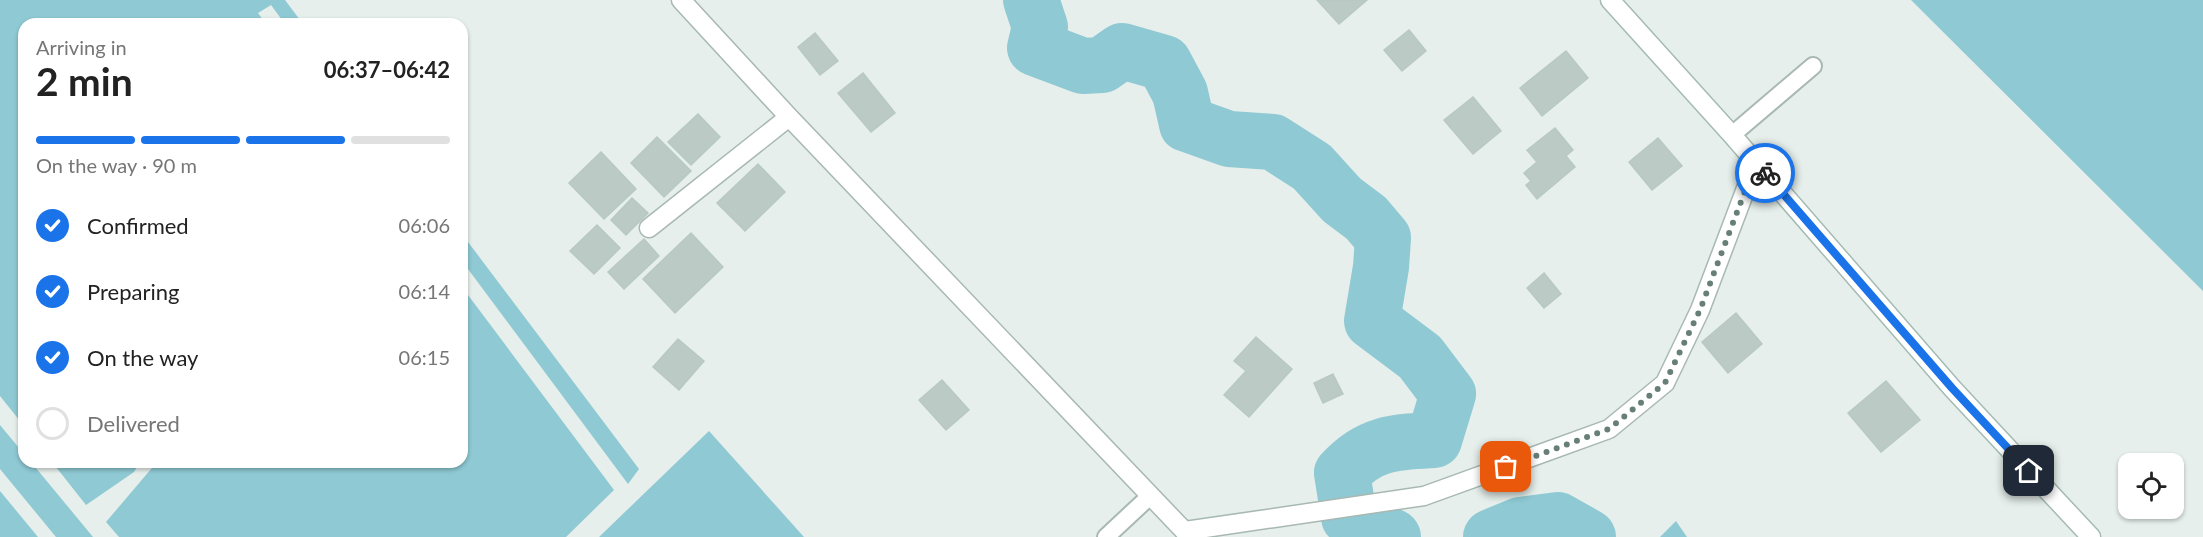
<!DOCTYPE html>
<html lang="en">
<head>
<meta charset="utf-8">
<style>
  body { margin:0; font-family:Lato,sans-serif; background:#f2f2f2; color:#222; height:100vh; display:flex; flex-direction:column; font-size:22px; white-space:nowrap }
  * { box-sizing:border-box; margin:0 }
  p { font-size:20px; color:#767676 }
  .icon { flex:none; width:33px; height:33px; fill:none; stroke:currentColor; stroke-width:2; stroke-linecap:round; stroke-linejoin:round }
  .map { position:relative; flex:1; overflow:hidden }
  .sheet { position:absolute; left:18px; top:18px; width:450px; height:450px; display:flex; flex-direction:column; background:#fff; border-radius:18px; box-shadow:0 2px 4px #0004 }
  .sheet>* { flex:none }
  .tools { position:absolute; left:2118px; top:453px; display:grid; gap:12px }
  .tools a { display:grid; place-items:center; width:66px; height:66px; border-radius:12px; background:#fff; box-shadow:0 2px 4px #0004; font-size:30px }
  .pin { position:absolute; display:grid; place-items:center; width:51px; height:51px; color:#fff; margin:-26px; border-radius:12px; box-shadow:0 3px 9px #0006 }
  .courier { position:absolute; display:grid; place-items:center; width:60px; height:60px; margin:-30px; border:4px solid #1a73e8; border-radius:50%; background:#fff; color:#222; box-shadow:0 2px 8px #0007 }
  .overview em { font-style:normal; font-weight:700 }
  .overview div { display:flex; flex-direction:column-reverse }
  .overview { display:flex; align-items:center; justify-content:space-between; height:102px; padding:0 18px }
  h1 { font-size:39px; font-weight:700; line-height:45px }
  .bar { display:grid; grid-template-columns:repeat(4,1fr); gap:9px 6px; align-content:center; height:72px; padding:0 18px }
  .bar i { height:8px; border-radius:4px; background:#e0e0e0 }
  .bar .selected { background:#1a73e8 }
  .bar p { grid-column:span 4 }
  ol { padding:0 18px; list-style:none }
  li { display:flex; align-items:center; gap:18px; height:66px }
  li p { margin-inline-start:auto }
  li .icon { padding:6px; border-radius:50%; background:#1a73e8; color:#fff; stroke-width:4 }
  li:last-child { color:#767676 }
  li i { width:33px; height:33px; border:3px solid #e0e0e0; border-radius:50% }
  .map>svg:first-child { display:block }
  .water { fill:#8ec9d4 }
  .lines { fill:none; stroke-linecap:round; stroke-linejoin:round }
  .river { stroke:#8ec9d4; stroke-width:56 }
  .building { fill:#bbcac4; stroke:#b8c9c2; stroke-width:1.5 }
  .lane-casing { stroke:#a8b8b2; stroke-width:20 }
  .street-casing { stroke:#a8b8b2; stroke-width:21 }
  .secondary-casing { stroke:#a4bbb3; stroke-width:21 }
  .lane { stroke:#fff; stroke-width:16 }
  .street { stroke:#fff; stroke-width:18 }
  .secondary { stroke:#fff; stroke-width:18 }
  .done { stroke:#687f78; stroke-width:6; stroke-dasharray:0 10.8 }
  .route { stroke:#1a73e8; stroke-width:8 }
</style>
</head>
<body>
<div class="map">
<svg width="2203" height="537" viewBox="0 0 2203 537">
  <rect width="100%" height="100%" fill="#e6efeb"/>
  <!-- water -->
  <path class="water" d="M 0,0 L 285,0 L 303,24 L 285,24 L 271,5 L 258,13 L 266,24 L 24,24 L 24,426 L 0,396 Z
    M 1911,0 L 2203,0 L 2203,291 Z
    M 462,234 L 639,469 L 628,484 L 462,261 Z
    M 462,287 L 614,490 L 566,537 L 119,537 L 106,522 L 157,462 L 462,462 Z
    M 0,425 L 24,454 L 24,462 L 31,462 L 93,537 L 56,537 L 0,469 Z
    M 709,431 L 804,537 L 599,537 Z
    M 52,462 L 140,462 L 134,472 L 86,505 Z
    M 0,491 L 38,537 L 0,537 Z
    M 1676,521 L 1687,537 L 1660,537 Z"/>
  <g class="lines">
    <!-- river -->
    <path class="river" d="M 1031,0 L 1040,27 L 1035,48 L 1083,66 L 1102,65 L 1122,51 L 1164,63 L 1180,93 L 1187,124 L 1229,139 L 1273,142 L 1312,167 L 1342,200 L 1366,218 L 1383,238 L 1381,267 L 1372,321 L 1420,357 L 1448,394 L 1434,440 C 1396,442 1370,442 1342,473 L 1349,517 L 1393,537
      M 1491,537 L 1520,525 L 1558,520 L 1588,537"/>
  </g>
  <!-- building -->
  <path class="building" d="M 1317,0 L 1367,0 L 1339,24 Z
    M 1409,30 L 1426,51 L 1402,71 L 1384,50 Z
    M 815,33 L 838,61 L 820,75 L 798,47 Z
    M 1566,51 L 1588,78 L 1542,116 L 1520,88 Z
    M 863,73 L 895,113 L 871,132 L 838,93 Z
    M 1473,97 L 1501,131 L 1473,154 L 1444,120 Z
    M 698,114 L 720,137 L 691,165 L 668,142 Z
    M 1555,128 L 1573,150 L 1566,156 L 1575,167 L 1537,199 L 1526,185 L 1531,181 L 1524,173 L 1537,162 L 1527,150 Z
    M 657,137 L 691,171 L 664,197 L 631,163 Z
    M 1658,138 L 1682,166 L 1652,190 L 1629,162 Z
    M 601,152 L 636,189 L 604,219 L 569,183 Z
    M 758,164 L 785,192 L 745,231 L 717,203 Z
    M 632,198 L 648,213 L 626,235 L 611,220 Z
    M 597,225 L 620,248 L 594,274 L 570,251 Z
    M 691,233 L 723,267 L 675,313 L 643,279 Z
    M 644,239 L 659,256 L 624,289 L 608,272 Z
    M 1544,273 L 1561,294 L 1544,308 L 1527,288 Z
    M 1736,313 L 1762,344 L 1728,373 L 1702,342 Z
    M 1256,337 L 1292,369 L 1249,417 L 1224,395 L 1246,371 L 1234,361 Z
    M 678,339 L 704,361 L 679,390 L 653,367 Z
    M 1333,374 L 1343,394 L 1323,403 L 1314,383 Z
    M 942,380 L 969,410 L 946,430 L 919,400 Z
    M 1886,381 L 1920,420 L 1881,452 L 1848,413 Z"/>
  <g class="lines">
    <defs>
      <path id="lane" d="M 1732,135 L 1813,66
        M 1106,537 L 1150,496"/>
      <path id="street" d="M 681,0 L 789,117 L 1190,537
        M 649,228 L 789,117
        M 1185,531 L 1424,496 L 1609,429 L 1665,383 L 1700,310 L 1756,162"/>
      <path id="secondary" d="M 1610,0 L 1732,135 L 1952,388 L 2091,537"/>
    </defs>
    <!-- lane casing -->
    <use href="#lane" class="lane-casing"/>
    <!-- street casing -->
    <use href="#street" class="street-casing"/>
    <!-- secondary casing -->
    <use href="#secondary" class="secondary-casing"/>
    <!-- lane -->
    <use href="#lane" class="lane"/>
    <!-- street -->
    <use href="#street" class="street"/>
    <!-- secondary -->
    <use href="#secondary" class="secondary"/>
  </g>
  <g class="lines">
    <!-- done -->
    <path class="done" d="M 1506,467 L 1609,429 L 1665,383 L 1700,310 L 1756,162 L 1765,173"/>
    <!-- route -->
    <path class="route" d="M 1765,173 L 1952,388 L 2029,471"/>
  </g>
</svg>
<div class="tools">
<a><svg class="icon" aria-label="locate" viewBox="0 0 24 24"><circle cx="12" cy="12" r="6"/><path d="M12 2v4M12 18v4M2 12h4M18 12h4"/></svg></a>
</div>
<div class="pin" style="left:1506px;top:467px;background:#ea580c"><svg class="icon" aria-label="bag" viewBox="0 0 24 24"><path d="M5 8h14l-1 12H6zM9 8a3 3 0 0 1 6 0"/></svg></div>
<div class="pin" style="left:2029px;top:471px;background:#1f2937"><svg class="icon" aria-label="home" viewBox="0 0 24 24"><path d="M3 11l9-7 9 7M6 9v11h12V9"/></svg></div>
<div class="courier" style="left:1765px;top:173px"><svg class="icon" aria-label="bike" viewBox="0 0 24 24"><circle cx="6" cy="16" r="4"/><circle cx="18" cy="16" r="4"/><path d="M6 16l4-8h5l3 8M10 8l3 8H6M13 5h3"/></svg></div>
<section class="sheet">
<div class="overview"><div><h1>2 min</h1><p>Arriving in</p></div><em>06:37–06:42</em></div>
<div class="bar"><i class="selected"></i><i class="selected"></i><i class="selected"></i><i></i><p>On the way · 90 m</p></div>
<ol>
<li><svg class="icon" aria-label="check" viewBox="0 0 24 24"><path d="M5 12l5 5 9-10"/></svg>Confirmed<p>06:06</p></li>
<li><svg class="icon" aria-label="check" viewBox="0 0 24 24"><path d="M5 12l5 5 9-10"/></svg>Preparing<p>06:14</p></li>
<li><svg class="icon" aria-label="check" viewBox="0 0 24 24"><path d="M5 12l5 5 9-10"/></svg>On the way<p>06:15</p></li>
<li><i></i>Delivered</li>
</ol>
</section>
</div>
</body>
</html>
